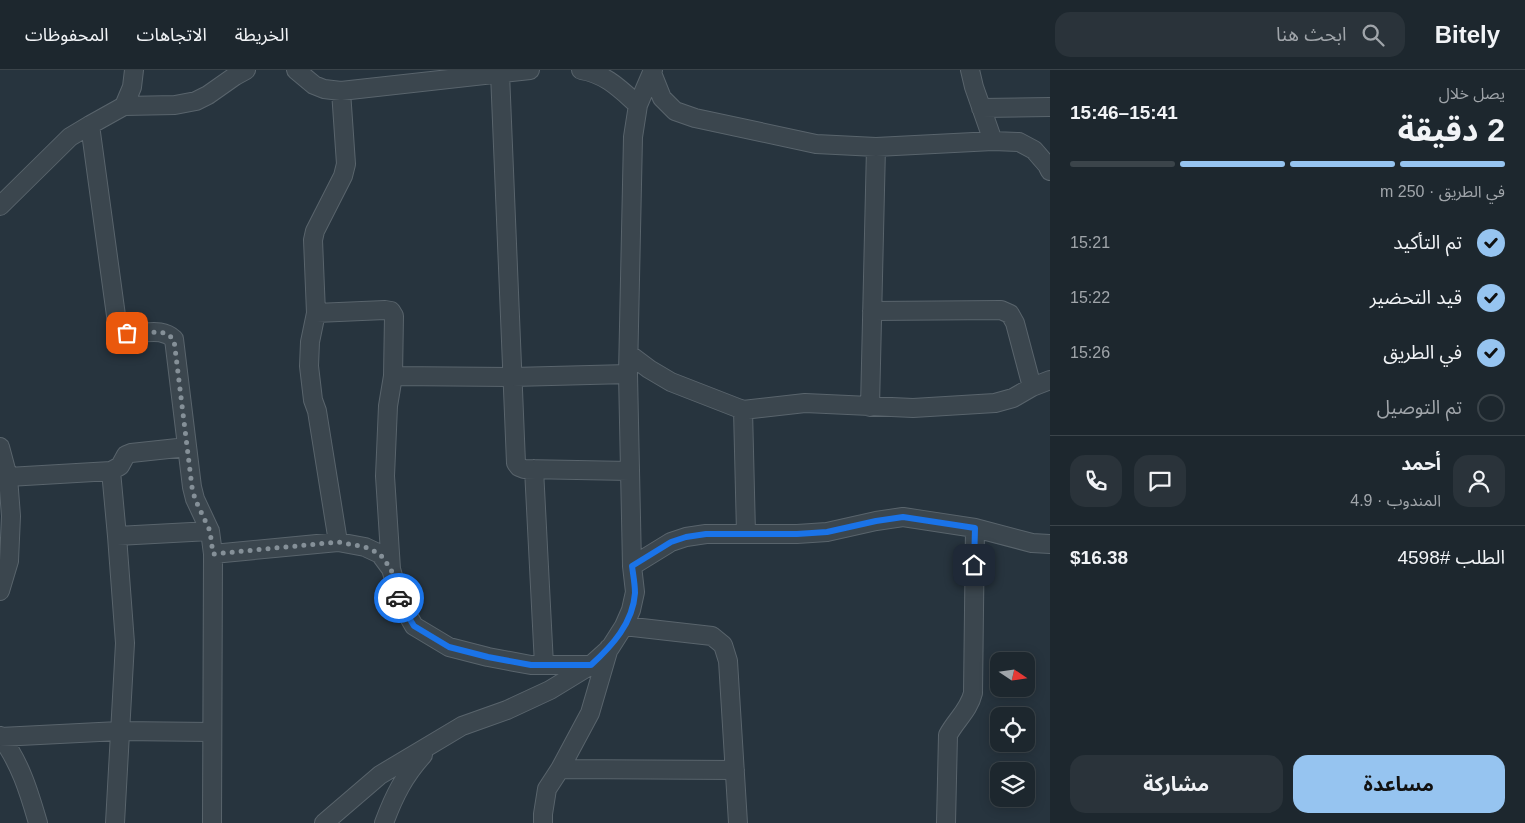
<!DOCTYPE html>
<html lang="ar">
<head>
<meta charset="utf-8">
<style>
  body { margin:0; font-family:Helvetica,"Noto Sans Arabic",sans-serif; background:#2a333a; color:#f1f3f6; direction:rtl; height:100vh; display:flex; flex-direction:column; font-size:19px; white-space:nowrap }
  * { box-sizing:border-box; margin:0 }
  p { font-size:16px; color:#a0a5aa }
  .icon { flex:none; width:28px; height:28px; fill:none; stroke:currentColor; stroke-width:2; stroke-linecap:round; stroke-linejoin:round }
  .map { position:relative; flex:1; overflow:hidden; direction:ltr }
  .panel { display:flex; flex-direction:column; background:#1d272e; width:475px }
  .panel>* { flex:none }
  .needle { width:32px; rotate:103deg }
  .buttons { position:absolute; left:990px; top:582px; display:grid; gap:10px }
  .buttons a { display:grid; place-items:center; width:45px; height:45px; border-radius:10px; background:#1d272e; box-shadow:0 2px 12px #0003,0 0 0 1px #3b444a; font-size:25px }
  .pin { position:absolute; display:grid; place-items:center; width:42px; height:42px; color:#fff; margin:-21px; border-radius:10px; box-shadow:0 2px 8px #0006 }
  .courier { position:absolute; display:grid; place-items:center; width:50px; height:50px; margin:-25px; border:4px solid #1a73e8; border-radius:50%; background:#fff; color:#222; box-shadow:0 1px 6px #0007 }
  .head em { font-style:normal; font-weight:700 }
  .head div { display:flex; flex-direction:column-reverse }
  .head { display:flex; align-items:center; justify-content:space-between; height:85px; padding:0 20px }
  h1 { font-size:32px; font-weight:700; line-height:38px }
  .bar { display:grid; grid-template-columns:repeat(4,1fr); gap:8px 5px; align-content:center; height:60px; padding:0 20px }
  .bar i { height:6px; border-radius:4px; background:#3b444a }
  .bar .on { background:#96c4f0 }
  .bar p { grid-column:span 4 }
  .line { display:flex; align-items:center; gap:12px; padding:0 20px; border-top:1px solid #3b444a }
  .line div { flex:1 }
  .round { display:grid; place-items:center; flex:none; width:52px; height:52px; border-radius:15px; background:#2a333a }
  ol { padding:0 20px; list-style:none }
  li { display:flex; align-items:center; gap:15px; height:55px }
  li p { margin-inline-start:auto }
  li .icon { padding:5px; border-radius:50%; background:#96c4f0; color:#111; stroke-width:4 }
  li:last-child { color:#a0a5aa }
  li i { width:28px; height:28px; border:2px solid #3b444a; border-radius:50% }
  .primary-button { display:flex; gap:10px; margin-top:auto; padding:10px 20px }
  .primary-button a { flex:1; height:58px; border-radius:15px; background:#96c4f0; color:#111; font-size:20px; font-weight:700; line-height:58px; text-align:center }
  .primary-button a+a { background:#2a333a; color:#f1f3f6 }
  header { display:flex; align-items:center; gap:30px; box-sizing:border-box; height:70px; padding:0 25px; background:#1d272e; border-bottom:1px solid #3b444a }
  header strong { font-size:24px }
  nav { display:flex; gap:28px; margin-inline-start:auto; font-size:18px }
  .search { width:350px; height:45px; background:#2a333a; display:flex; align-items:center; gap:12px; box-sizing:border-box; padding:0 18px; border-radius:15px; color:#a0a5aa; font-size:19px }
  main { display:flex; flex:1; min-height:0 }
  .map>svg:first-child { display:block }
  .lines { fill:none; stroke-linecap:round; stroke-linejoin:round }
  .minor-casing { stroke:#59646c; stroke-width:20 }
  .minor { stroke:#3b464e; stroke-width:18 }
  .done { stroke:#859098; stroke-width:5; stroke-dasharray:0 9 }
  .route { stroke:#1a73e8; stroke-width:6 }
</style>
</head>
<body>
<header>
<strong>Bitely</strong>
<div class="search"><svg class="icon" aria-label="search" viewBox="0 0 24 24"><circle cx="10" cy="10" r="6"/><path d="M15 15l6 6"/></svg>ابحث هنا</div>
<nav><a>الخريطة</a><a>الاتجاهات</a><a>المحفوظات</a></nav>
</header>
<main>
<section class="panel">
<div class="head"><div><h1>2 دقيقة</h1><p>يصل خلال</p></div><em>15:41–15:46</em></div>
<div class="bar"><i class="on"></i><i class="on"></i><i class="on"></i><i></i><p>في الطريق · 250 m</p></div>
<ol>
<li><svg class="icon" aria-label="check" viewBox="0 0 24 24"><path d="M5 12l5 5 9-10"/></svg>تم التأكيد<p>15:21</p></li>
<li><svg class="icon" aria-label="check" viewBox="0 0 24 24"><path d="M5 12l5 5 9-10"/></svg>قيد التحضير<p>15:22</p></li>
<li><svg class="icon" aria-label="check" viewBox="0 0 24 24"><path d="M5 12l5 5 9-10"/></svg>في الطريق<p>15:26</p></li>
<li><i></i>تم التوصيل</li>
</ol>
<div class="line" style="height:90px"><a class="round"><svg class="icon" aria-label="person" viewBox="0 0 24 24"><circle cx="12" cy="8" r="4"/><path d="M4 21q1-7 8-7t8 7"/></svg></a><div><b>أحمد</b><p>المندوب · 4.9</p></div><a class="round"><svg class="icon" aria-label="chat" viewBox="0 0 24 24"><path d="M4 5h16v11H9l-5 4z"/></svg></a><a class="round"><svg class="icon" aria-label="phone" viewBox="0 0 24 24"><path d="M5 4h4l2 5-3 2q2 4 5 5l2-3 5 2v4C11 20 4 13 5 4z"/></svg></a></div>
<div class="line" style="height:65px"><div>الطلب #4598</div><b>$16.38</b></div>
<div class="primary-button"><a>مساعدة</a><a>مشاركة</a></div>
</section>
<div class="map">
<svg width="1050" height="753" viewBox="0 0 1050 753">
  <rect width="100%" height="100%" fill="#27343e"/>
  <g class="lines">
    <defs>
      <path id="minor" d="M 296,0 L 314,15 L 324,19 L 341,21 L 530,0
        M 581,0 C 606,4 620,19 638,35
        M 970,0 L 974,17 L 993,71
        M 500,3 L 516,393 L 519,397 L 524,399 L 630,401
        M 652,3 L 662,28 L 675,41 L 695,48 L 816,74 L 876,77 L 993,71 L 1019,72 L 1034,80 L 1047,95 L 1050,101
        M 124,36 L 132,17 L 134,0
        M 981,38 L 1050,37
        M 90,55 L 117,253 C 130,274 156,252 174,269 L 192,417 L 195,429 L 210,461 L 213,484 L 212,753
        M 0,136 L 70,67 L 90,55 L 124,36 L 175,35 L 196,31 L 208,25 L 235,6 L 246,0
        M 872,241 L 1001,240 L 1010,244 L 1015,253 L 1032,317
        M 316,243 L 385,240 L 391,241 L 394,246 L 393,306 L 388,336 L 385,406 L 391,499 L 401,533 L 414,556 L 449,577 L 488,587 L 531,595 L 591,595
        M 629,284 L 649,299 L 671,312 L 743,340 L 805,333 L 913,338 L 995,333 L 1013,328 L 1032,317 L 1050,310
        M 393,306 L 513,307 L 628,304
        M 870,337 L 876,77
        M 743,340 L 746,463
        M 0,377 L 8,407 L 11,446 L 9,491 L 0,521
        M 534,399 L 544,595
        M 111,401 L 117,466 L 125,573 L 115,753
        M 8,407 L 111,401 L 120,396 L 126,385 L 131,383 L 187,377
        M 117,466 L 210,461
        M 338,472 L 317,341 L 313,330 L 309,296 L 310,272 L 316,243 L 313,170 L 315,161 L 343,106 L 346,94 L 341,21
        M 213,484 L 338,472 L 365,477 L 380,484 L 391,499
        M 632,496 L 671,472 L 686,467 L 706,464 L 797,464 L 827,462 L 876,451 L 903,447 L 975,458 L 1032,473 L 1050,474
        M 624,556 L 712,566 L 723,575 L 728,591 L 738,753
        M 0,666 C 20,692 29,722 38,753
        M 0,667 L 119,661 L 212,662
        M 560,699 L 735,700
        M 324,753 L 380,705 L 462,656 L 507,640 L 550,620 L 591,595 L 610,578 L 624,556 L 631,540 L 635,522 L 632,496 L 628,304 L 633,67 L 638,35 L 653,0
        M 384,753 C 394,726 404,706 423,685
        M 543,753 L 543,744 L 547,719 L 560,699 L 590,643 L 609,578
        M 946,753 L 948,665 C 956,650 969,640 973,623 L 975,458"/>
    </defs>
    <!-- minor casing -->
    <use href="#minor" class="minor-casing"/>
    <!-- minor -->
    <use href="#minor" class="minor"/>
  </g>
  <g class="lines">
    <!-- done -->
    <path class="done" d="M 127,263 L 160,262 L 168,264 L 174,270 L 192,417 L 195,429 L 210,461 L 213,484 L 338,472 L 365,477 L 380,484 L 391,499 L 399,528"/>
    <!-- route -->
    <path class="route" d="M 399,528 L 400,533 L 414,556 L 449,577 L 488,587 L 531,595 L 591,595 C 612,576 633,553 635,523 C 635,514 633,504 632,496 L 671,472 L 686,467 L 706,464 L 797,464 L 827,462 L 876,451 L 903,447 L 975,458 L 974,495"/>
  </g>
</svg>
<div class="buttons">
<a><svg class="needle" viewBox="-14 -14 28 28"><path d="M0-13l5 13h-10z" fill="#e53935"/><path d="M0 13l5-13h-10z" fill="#a0a5aa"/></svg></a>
<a><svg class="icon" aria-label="locate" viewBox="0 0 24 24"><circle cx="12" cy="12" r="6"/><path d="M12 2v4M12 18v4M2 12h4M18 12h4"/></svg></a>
<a><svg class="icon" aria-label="layers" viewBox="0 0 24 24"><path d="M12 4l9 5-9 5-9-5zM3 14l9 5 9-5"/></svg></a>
</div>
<div class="pin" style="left:127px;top:263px;background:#ea580c"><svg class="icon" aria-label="bag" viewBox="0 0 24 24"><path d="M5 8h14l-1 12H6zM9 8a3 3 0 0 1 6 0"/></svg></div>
<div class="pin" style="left:974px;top:495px;background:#1f2937"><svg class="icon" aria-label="home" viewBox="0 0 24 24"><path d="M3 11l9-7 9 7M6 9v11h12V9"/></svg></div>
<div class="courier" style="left:399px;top:528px"><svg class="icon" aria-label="car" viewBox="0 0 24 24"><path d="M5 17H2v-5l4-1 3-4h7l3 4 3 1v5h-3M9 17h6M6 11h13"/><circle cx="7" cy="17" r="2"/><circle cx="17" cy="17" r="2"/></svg></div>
</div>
</main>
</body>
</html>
